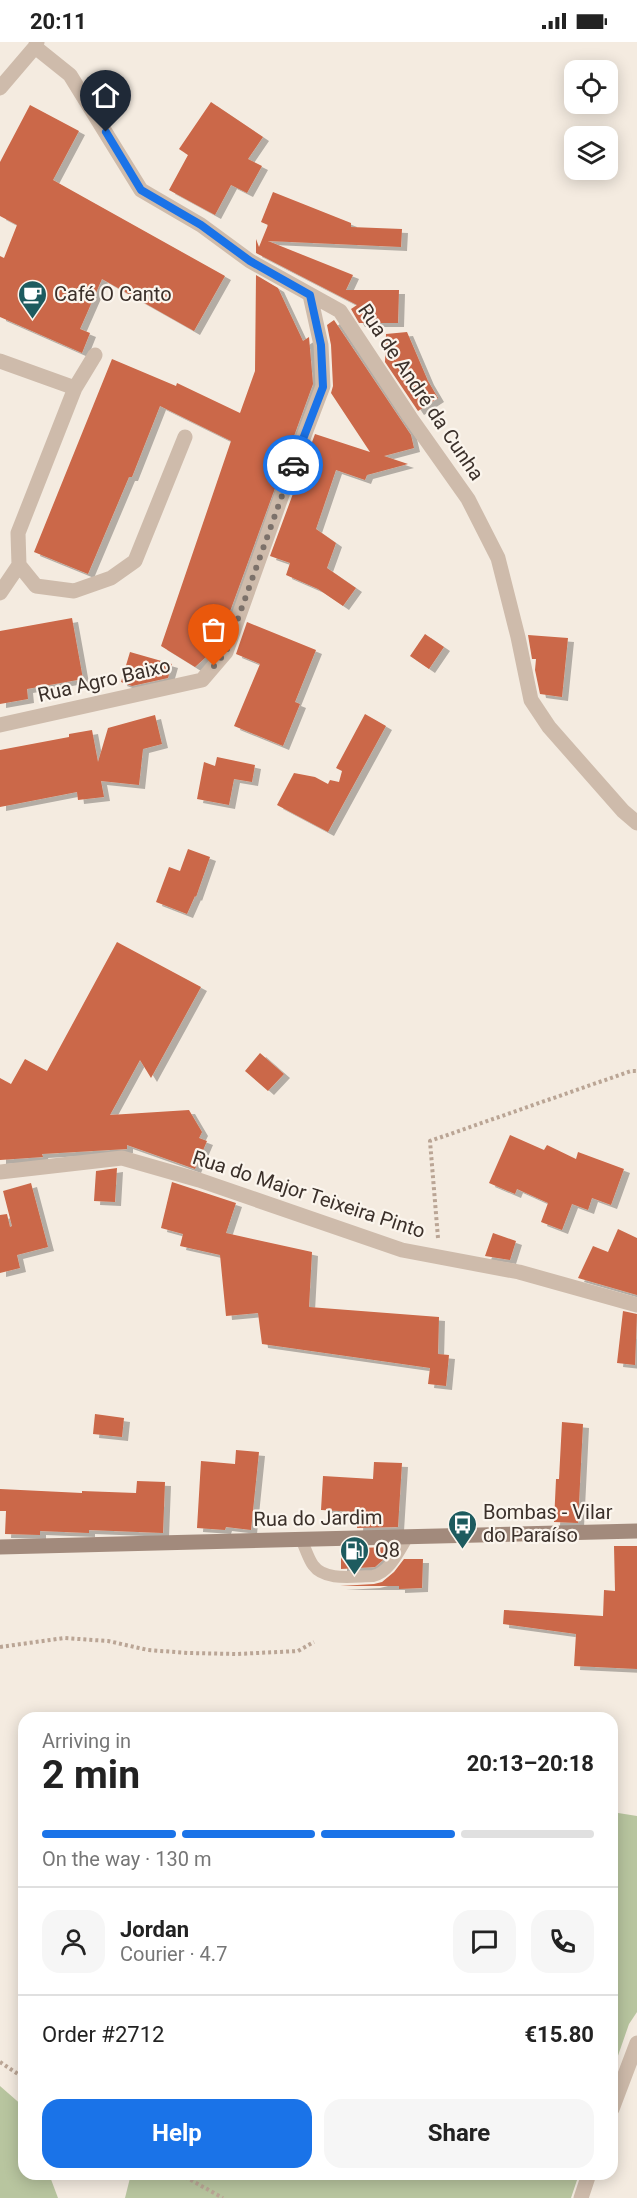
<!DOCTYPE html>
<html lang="en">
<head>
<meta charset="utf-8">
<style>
  body { margin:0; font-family:Roboto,sans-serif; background:#f6f6f6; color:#222; height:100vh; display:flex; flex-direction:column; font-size:22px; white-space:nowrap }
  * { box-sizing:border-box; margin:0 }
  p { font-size:20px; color:#767676 }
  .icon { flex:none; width:33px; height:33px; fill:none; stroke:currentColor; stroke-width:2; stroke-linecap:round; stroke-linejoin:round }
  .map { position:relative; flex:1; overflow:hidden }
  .drawer { position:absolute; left:18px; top:1670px; width:600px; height:468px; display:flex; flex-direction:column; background:#fff; border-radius:18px; box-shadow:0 3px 15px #0003 }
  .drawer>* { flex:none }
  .buttons { position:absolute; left:564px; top:18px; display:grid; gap:12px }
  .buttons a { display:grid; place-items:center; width:54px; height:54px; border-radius:12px; background:#fff; box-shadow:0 3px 15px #0003; font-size:30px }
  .pin { position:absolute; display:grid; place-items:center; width:51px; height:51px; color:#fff; margin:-62px -26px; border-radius:50% 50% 50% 0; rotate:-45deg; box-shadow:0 0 6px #0007 }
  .pin .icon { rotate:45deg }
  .courier { position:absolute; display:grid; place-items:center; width:60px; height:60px; margin:-30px; border:4px solid #1a73e8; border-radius:50%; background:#fff; color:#222; box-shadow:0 2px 8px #0007 }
  .overview em { font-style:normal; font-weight:700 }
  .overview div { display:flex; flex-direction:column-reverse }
  .overview { display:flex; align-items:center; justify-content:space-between; height:102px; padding:0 24px }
  h1 { font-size:39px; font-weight:700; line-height:45px }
  .bar { display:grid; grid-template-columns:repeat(4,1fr); gap:9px 6px; align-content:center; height:72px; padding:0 24px }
  .bar i { height:8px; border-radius:4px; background:#e0e0e0 }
  .bar .on { background:#1a73e8 }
  .bar p { grid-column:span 4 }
  .line { display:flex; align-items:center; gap:15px; padding:0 24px; border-top:2px solid #e0e0e0 }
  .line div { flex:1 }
  .round { display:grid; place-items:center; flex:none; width:63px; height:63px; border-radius:18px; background:#f6f6f6 }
  .primary-button { display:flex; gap:12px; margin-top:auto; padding:12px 24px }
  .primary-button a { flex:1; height:69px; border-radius:18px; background:#1a73e8; color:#fff; font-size:24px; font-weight:700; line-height:69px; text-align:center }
  .primary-button a+a { background:#f6f6f6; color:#222 }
  .status { display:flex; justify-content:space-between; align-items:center; height:42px; padding:0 30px; background:#fff; direction:ltr }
  .status svg { height:16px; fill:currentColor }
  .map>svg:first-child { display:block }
  .green { fill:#b8c59f }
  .building { fill:#cb6848; filter:url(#shadow) }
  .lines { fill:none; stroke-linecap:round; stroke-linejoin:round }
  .path { stroke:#baa595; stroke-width:4; stroke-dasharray:3 3; stroke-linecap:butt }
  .service { stroke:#cebbab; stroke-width:12 }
  .minor { stroke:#cebbab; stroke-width:15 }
  .tertiary { stroke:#cebbab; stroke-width:15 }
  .secondary { stroke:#a28a7c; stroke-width:15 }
  .done { stroke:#7c716a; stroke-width:6; stroke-dasharray:0 10.8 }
  .route { stroke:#1a73e8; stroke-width:8 }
  .labels { text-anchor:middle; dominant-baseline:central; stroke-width:4.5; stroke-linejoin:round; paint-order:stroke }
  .poi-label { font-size:20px; fill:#3b302a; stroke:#fbf5ed; text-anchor:start }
  .street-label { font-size:20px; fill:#3b302a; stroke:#fbf5ed }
</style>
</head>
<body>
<div class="status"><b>20:11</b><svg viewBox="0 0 49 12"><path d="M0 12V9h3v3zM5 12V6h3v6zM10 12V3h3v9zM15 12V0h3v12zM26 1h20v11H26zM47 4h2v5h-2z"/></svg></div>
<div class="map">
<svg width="637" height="2156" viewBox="0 0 637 2156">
  <defs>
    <filter id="shadow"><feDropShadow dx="6" dy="4" stdDeviation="0" flood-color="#0004"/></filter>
  </defs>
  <rect width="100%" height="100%" fill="#f4ebe0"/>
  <!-- green -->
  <path class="green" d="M 612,1770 L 637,1774 L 637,1970 L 629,1982 L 612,2031 Z
    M 0,2044 L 24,2065 L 24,2132 L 49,2132 L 58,2156 L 0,2156 Z
    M 131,2132 L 579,2132 L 571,2156 L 125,2156 Z"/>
  <!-- building -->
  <path class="building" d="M 211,60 L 263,95 L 248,117 L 262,124 L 247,151 L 231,143 L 215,173 L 169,148 L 188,113 L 179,107 Z
    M 30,63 L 79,89 L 53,138 L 225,234 L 194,289 L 102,237 L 80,287 L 90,291 L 82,311 L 0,275 L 0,214 L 4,216 L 17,183 L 0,174 L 0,120 Z
    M 273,150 L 351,181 L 351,185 L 402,187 L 401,205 L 268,199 L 353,233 L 346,248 L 399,248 L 398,281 L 359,281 L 351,267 L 357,263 L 256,211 L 256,197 L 259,205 L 268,183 L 261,180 Z
    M 256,233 L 278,246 L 303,299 L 309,295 L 313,342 L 217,605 L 195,625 L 161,604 L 231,399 L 160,364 L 132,435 L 129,435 L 88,532 L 34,510 L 112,317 L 176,344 L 177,341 L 240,371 L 255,329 Z
    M 334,278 L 411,393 L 414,406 L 384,414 L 408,422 L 367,433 L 365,438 L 336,428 L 316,487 L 336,501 L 327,526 L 356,546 L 343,564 L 318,547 L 286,533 L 290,521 L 270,514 L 315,392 L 370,410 L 331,351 L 333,344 L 331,303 L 327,283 Z
    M 407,290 L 428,339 L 438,356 L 418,369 L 385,320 L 386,292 Z
    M 72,576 L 83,637 L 27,647 L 28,657 L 0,662 L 0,589 Z
    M 247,580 L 316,608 L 295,660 L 300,662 L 283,704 L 234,684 L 260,622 L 236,612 Z
    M 425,592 L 444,605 L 429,627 L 410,614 Z
    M 528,593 L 568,596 L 562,655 L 540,652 L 535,628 L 536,617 L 532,617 Z
    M 130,610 L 172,622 L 168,636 L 132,644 L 121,640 Z
    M 365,672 L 386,684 L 328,790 L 277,763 L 294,731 L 315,735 L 328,742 L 330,738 L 339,740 L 342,729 L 336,726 Z
    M 155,673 L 162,702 L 143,707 L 139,743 L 101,739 L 104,755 L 78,758 L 77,750 L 0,765 L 0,708 L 69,695 L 69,692 L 92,688 L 98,720 L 108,686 Z
    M 217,715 L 255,723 L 252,740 L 234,737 L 229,763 L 197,757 L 204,720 L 215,724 Z
    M 188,807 L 210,815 L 196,855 L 195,854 L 187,872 L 156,860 L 169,825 L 180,829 Z
    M 117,900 L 201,945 L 151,1036 L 140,1018 L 110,1073 L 189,1068 L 202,1090 L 199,1096 L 207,1099 L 195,1127 L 127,1103 L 127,1107 L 42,1112 L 43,1115 L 0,1118 L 0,1036 L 11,1042 L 25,1017 L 47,1029 Z
    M 260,1011 L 284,1032 L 268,1049 L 245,1029 Z
    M 510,1093 L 544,1108 L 547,1103 L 576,1117 L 578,1110 L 624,1127 L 611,1163 L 592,1156 L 588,1168 L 572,1162 L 562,1188 L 541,1180 L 548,1161 L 517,1147 L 515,1152 L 489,1141 Z
    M 117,1126 L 115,1160 L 94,1159 L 96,1129 Z
    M 172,1140 L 236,1161 L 226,1191 L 312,1210 L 309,1265 L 439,1275 L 438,1312 L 449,1313 L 446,1344 L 428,1342 L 430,1326 L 262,1302 L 258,1271 L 226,1274 L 220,1213 L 180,1204 L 183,1192 L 161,1186 Z
    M 31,1141 L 48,1205 L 17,1213 L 20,1226 L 0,1231 L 0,1173 L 7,1172 L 10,1185 L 12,1184 L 3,1149 Z
    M 618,1187 L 637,1196 L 637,1253 L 578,1236 L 593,1204 L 608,1210 Z
    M 493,1191 L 516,1199 L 510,1218 L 485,1214 Z
    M 623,1269 L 637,1272 L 635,1323 L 617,1321 Z
    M 95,1372 L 124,1376 L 122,1395 L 93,1392 Z
    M 562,1380 L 583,1382 L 578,1481 L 554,1480 L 556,1437 L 559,1437 Z
    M 236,1408 L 259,1410 L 251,1488 L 226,1485 L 225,1488 L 197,1486 L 201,1419 L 235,1422 Z
    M 374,1420 L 402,1421 L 398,1485 L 357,1486 L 358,1470 L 321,1468 L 323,1434 L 373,1437 Z
    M 137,1439 L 165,1440 L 163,1491 L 89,1488 L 89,1491 L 40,1489 L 40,1493 L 5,1492 L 6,1469 L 0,1469 L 0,1447 L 82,1451 L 82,1449 L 136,1451 Z
    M 614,1504 L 637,1504 L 637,1627 L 574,1624 L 576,1592 L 503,1582 L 504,1568 L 603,1574 L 604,1548 L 615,1549 Z
    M 392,1505 L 383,1518 L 375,1525 L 341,1527 L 341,1514 L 355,1514 L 356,1506 Z
    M 404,1517 L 423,1517 L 422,1546 L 399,1547 L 399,1544 L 340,1544 L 374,1542 L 382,1540 L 394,1530 Z"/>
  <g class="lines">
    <!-- path -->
    <path class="path" d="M 438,1196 L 430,1099 L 631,1029 L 637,1029
      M 0,1605 L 64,1596 L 108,1599 L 148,1608 L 188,1611 L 237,1612 L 298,1609 L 314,1600
      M 0,2020 L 24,2036
      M 180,2132 L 223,2156"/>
    <!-- service -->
    <path class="service" d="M 301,1497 C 305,1505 308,1516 313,1523 C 325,1540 355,1534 373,1534 C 389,1531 399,1509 407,1496"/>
    <!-- minor -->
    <path class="minor" d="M 35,5 L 70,33 L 141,148 L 201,183 L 250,219 L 340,269 L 410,375 L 468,457 L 498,516 L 518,595 L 531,658 L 549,685 L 623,769 L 637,781
      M 0,46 L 35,5 L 37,0
      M 0,319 L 75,346
      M 19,523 L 36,544 L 74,549 L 111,536 L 135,519 L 185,395
      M 0,551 L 19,523 L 18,491 L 75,346 L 95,313
      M 0,683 L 202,638 L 226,610 L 288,436 L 323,344 L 321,303 L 310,253
      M 0,1130 L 122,1116 L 199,1138 L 402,1208 L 519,1230 L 637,1263"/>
    <!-- tertiary -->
    <path class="tertiary" d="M 612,2067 L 637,2001
      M 581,2156 L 589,2132"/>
    <!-- secondary -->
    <path class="secondary" d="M 0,1505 L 637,1489"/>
  </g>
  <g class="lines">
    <!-- done -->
    <path class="done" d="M 214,624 L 226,610 L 293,423"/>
    <!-- route -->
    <path class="route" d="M 106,90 L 141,148 L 201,183 L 250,219 L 310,253 L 321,303 L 323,345 L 293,423"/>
  </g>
  <!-- icons -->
  <defs>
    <symbol id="cafe-pin" viewBox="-11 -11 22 30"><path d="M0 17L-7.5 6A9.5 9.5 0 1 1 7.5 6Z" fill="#1d5b5f" stroke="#fbf5ed"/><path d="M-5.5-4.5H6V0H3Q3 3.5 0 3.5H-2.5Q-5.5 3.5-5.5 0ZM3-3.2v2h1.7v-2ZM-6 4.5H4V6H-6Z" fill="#fff"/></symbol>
    <symbol id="bus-pin" viewBox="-11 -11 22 30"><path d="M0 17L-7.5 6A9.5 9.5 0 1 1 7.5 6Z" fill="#1d5b5f" stroke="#fbf5ed"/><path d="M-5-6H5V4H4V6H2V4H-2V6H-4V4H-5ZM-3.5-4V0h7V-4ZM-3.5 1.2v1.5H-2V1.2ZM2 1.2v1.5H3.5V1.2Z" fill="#fff"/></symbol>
    <symbol id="fuel-pin" viewBox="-11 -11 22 30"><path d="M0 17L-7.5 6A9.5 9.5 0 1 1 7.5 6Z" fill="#1d5b5f" stroke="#fbf5ed"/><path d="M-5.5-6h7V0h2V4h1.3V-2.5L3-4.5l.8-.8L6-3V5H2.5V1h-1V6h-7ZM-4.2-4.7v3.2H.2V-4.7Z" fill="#fff"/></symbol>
  </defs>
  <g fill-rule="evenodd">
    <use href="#cafe-pin" x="16" y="236" width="33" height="45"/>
    <use href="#bus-pin" x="446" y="1466" width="33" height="45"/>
    <use href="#fuel-pin" x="338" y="1492" width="33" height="45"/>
  </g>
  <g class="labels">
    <!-- poi labels -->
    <g class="poi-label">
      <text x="54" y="252">Café O Canto</text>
      <text x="483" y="1470">Bombas - Vilar<tspan x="483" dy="23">do Paraíso</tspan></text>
      <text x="375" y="1508">Q8</text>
    </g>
    <!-- street labels -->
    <g class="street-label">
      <text transform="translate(421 350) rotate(56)">Rua de André da Cunha</text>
      <text transform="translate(104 638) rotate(-13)">Rua Agro Baixo</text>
      <text transform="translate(309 1152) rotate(18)">Rua do Major Teixeira Pinto</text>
      <text transform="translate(318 1476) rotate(-1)">Rua do Jardim</text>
    </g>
  </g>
</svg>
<div class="buttons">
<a><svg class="icon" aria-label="locate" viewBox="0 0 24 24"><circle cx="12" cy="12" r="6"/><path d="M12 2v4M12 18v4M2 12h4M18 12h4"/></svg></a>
<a><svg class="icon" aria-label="layers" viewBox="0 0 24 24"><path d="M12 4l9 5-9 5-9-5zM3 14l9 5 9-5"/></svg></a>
</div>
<div class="pin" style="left:214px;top:624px;background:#ea580c"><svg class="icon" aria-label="bag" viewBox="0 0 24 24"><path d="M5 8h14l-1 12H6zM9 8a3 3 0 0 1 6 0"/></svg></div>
<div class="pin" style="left:106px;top:90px;background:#1f2937"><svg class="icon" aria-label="home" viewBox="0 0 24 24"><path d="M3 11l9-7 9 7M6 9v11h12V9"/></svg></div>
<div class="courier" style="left:293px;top:423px"><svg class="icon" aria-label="car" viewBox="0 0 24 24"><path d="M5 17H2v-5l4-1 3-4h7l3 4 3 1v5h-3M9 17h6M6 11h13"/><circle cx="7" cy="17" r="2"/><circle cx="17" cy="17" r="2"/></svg></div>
<section class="drawer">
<div class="overview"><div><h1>2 min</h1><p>Arriving in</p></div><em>20:13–20:18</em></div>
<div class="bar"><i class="on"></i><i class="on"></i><i class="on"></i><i></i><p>On the way · 130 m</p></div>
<div class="line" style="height:108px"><a class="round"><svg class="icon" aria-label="person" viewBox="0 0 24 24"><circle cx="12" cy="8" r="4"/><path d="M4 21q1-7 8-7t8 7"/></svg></a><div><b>Jordan</b><p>Courier · 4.7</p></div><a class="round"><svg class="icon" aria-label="chat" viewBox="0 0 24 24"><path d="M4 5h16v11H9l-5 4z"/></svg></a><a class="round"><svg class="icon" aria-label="phone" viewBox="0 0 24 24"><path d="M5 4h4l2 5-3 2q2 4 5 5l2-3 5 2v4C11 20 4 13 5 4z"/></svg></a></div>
<div class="line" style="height:78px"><div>Order #2712</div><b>€15.80</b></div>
<div class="primary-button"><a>Help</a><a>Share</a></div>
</section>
</div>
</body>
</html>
